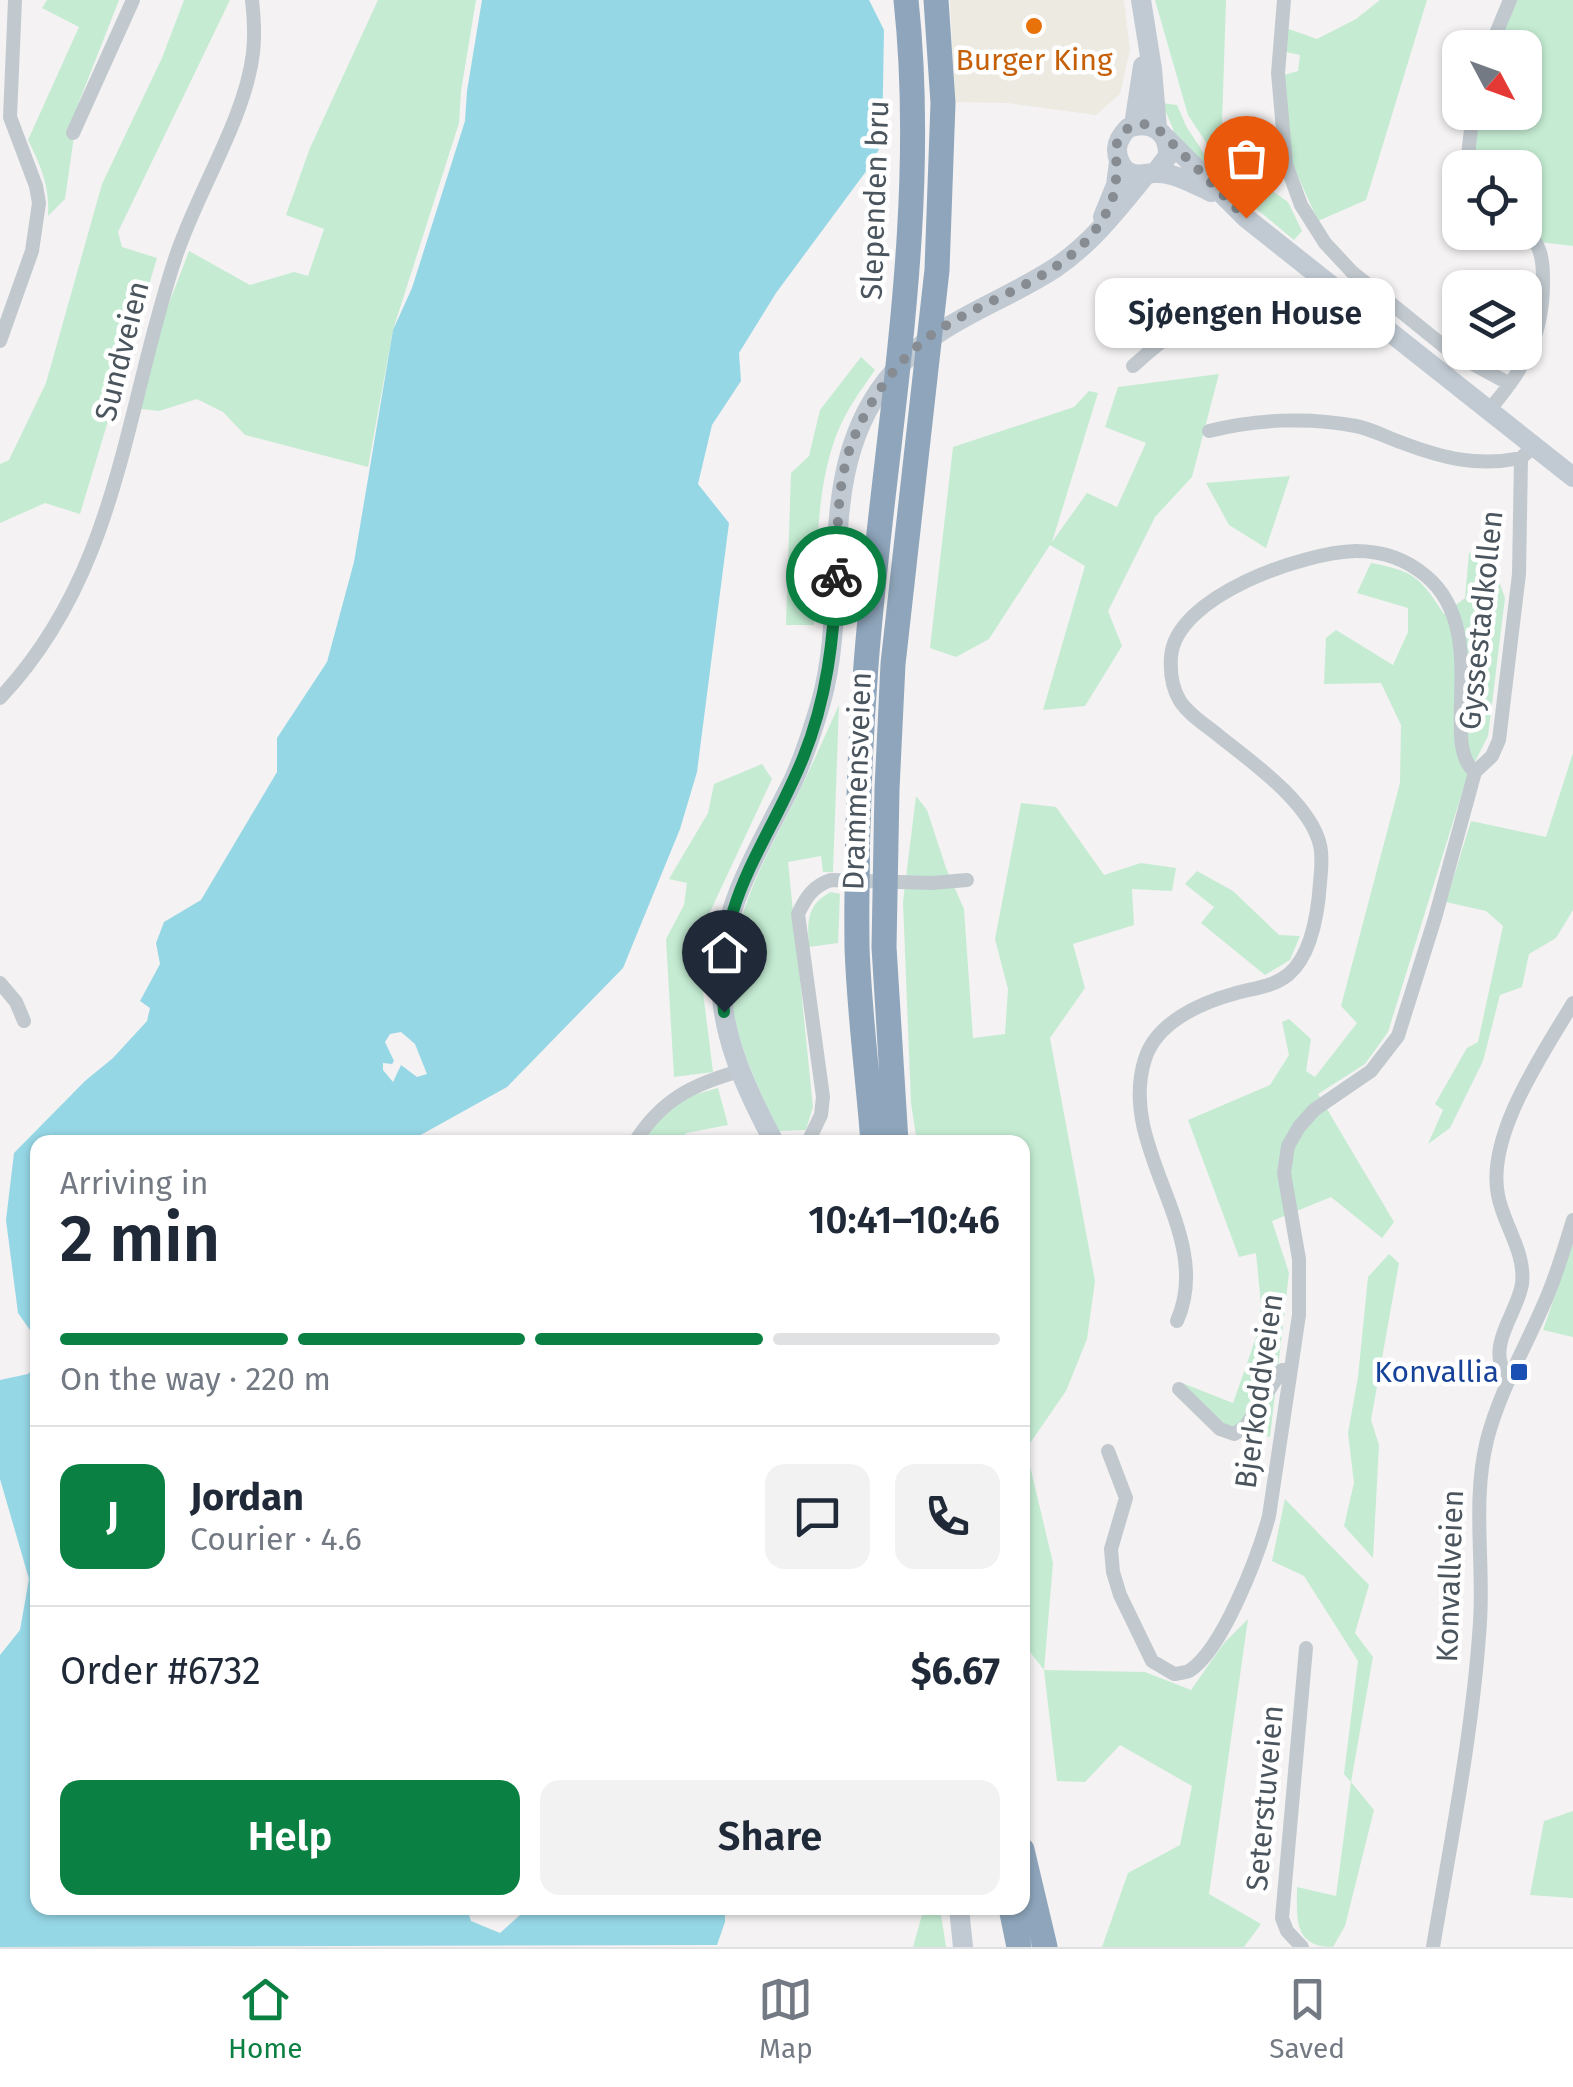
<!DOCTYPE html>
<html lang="en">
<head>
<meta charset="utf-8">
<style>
  body { margin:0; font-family:"Fira Sans",sans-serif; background:#f2f2f3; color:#1f2937; height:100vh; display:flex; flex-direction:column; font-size:38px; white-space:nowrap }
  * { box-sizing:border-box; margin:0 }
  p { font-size:32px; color:#747a83 }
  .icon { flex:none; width:55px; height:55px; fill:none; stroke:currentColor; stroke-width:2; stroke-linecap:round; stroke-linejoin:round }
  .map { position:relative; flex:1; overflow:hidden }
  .sheet { position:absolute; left:30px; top:1135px; width:1000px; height:780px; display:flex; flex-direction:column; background:#fff; border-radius:20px; box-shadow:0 2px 8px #0004 }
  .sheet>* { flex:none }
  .needle { width:65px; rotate:131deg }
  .fabs { position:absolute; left:1442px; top:30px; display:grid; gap:20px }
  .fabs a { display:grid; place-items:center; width:100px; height:100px; border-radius:20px; background:#fff; box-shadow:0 2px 8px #0004; font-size:50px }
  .pin { position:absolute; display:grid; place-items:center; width:85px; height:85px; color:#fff; margin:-102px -42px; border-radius:50% 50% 50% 0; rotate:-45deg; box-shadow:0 0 10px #0007 }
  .pin .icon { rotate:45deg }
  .courier { position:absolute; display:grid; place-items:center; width:100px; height:100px; margin:-50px; border:8px solid #0b8043; border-radius:50%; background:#fff; color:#222; box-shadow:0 2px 12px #0007 }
  .bubble { position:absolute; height:70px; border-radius:20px; background:#fff; box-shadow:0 2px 8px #0004; font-size:32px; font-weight:600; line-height:70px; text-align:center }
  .headline em { font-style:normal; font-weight:600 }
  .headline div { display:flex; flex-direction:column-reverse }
  .headline { display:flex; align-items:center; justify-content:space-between; height:170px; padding:0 30px }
  h1 { font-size:65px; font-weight:600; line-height:75px }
  .bar { display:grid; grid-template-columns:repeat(4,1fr); gap:15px 10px; align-content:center; height:120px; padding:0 30px }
  .bar i { height:12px; border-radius:8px; background:#e0e1e3 }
  .bar .on { background:#0b8043 }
  .bar p { grid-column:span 4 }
  .line { display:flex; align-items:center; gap:25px; padding:0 30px; border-top:2px solid #e0e1e3 }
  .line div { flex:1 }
  .round { display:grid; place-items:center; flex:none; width:105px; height:105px; border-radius:20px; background:#f2f2f3 }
  .cta { display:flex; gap:20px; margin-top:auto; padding:20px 30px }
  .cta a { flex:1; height:115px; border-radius:20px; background:#0b8043; color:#fff; font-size:40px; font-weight:600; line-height:115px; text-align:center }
  .cta a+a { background:#f2f2f3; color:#1f2937 }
  .dock { display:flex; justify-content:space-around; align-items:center; height:140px; border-top:2px solid #e0e1e3; background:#fff; font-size:28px; color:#747a83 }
  .dock a { display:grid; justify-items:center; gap:5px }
  .dock .on { color:#0b8043 }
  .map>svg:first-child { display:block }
  .commercial { fill:#edeae2 }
  .green { fill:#c5ecd3 }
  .water { fill:#96d7e6; fill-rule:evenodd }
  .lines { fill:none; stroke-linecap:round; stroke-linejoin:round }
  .street { stroke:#c1c9cf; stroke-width:14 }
  .secondary { stroke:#c1cad3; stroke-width:20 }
  .highway { stroke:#8ea5bb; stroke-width:25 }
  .done { stroke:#868c92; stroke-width:10; stroke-dasharray:0 18 }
  .route { stroke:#0b8043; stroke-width:12 }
  .food-dot { fill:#e8710a; stroke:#fff; stroke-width:4 }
  .transit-dot { fill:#1a4fb4; stroke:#fff; stroke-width:4 }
  .labels { text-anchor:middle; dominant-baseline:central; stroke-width:9; stroke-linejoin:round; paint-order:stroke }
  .food-label { font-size:30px; fill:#c56008; stroke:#fff }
  .street-label { font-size:30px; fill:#4b555e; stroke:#fff }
  .transit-label { font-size:30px; fill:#164399; stroke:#fff; text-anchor:end }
</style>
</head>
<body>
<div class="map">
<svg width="1573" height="1947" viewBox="0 0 1573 1947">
  <rect width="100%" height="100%" fill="#f4f2f2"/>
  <!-- commercial -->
  <path class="commercial" d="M 950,0 L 1124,0 L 1130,50 L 1120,94 L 1096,115 L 1007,103 L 955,102 Z"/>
  <!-- green -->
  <path class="green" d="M 47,0 L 119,0 L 79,102 L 65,199 L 48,216 C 50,187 41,166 28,140 L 79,27 L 42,8 Z
    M 184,0 L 230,0 L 118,232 L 122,247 L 157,258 L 80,514 L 45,503 L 0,523 L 0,464 L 9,460 L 46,383 L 102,184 L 162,58 Z
    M 378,0 L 476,0 L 461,91 L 459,123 L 393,330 L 368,467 L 245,435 L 223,412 L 197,399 L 159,411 L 141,409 L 160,327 L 189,251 L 250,285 L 294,272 L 308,276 L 324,229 L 286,215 L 310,148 Z
    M 1155,0 L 1226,0 L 1221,155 L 1288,202 L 1302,231 L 1294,240 L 1241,196 L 1188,115 Z
    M 1380,0 L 1427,0 L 1366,200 L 1318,221 L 1292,163 L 1284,75 L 1298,71 L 1300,55 L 1286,52 L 1286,28 L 1317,39 L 1356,19 Z
    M 1510,0 L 1573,0 L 1573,246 L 1539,242 L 1525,229 L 1525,168 L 1470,168 L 1473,113 L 1525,112 L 1525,48 L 1490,47 Z
    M 1162,103 L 1177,105 L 1186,126 L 1227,189 L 1176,136 Z
    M 861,357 L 875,370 C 861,390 847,409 838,431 C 814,490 818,561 814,625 L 786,625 L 791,473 L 809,456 L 820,410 Z
    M 1219,374 L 1192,477 L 1155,517 L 1108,611 L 1122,646 L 1085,706 L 1043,710 L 1085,566 L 1050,545 L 989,639 L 956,657 L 930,648 L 953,447 L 1074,407 L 1089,391 L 1098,393 L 1052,542 L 1087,493 L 1117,507 L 1146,443 L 1105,427 L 1118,387 Z
    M 1290,476 L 1266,548 L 1229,525 L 1206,483 Z
    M 1469,553 L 1489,553 L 1505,598 L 1488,736 L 1466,780 L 1388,1032 L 1365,1064 L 1318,1094 L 1394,1222 L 1382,1238 L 1331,1197 L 1272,1221 L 1289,1273 L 1270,1437 L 1225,1424 L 1182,1383 L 1233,1403 L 1258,1332 L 1261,1304 L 1256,1253 L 1239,1257 L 1188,1120 L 1270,1085 L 1289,1055 L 1282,1022 L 1289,1019 L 1311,1039 L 1306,1071 L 1315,1077 L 1357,1023 L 1341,1006 L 1400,783 L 1401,725 L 1381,683 L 1324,684 L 1326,638 L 1336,630 L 1393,665 L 1408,632 L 1408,608 L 1357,593 L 1371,563 C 1414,571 1420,577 1444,614 L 1465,598 Z
    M 839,705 L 833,872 L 823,872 L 821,856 L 788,862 L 813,1107 L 806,1130 L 778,1131 C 761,1092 738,1049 733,1007 C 724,928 762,864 797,796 C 812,766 825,735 839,705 Z
    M 1573,753 L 1573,910 L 1556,938 L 1529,954 L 1522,987 L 1500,995 L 1483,1061 L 1450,1128 L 1428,1144 L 1443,1110 L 1435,1104 L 1467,1048 L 1478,1042 L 1503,926 L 1486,911 L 1446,902 L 1471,821 L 1546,837 Z
    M 762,764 L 772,779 L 709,914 L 701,976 L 713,1072 L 674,1077 L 666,939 L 684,905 L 687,883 L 669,879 L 708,813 L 714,784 Z
    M 916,796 L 927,810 L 946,868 L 964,909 L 973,1038 L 1005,1034 L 1008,989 L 995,939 L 1021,803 L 1056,807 L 1104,875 L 1141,863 L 1176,868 L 1172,891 L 1132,889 L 1134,925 L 1073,944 L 1085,988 L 1050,1038 L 1095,1281 L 1087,1339 L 1066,1391 L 1026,1449 L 1053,1563 L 1044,1670 L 1145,1672 L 1191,1690 L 1224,1643 L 1248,1619 L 1209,1894 L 1261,1924 L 1244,1947 L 1102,1947 L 1128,1873 L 1180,1845 L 1192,1786 L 1120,1745 L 1085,1782 L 1057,1781 L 1044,1670 L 1023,1643 L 1022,1142 L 917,1142 L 911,1103 L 903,902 Z
    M 1197,871 L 1233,891 L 1279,935 L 1300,936 L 1290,960 L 1265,975 L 1201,923 L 1214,907 L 1185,884 Z
    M 831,892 L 840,894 L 838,943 L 809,947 C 807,922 807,904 831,892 Z
    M 718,1088 L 728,1125 L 686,1133 L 682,1142 L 649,1142 L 641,1139 L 683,1098 Z
    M 1573,1244 L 1573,1337 L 1543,1330 Z
    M 1389,1254 L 1399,1263 L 1371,1420 L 1379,1445 L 1373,1558 L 1344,1526 L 1354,1483 L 1348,1433 L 1358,1377 L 1368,1277 Z
    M 1285,1499 L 1369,1585 L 1355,1633 L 1373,1657 L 1351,1782 L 1374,1810 L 1345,1926 L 1333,1947 C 1293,1947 1297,1918 1297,1887 L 1336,1896 L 1351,1782 L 1344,1774 L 1358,1661 L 1304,1576 L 1272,1561 Z
    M 1573,1811 L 1573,1898 L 1530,1895 L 1544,1821 Z
    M 924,1908 L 940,1908 L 946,1947 L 913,1947 Z"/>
  <!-- water -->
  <path class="water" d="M 482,0 L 869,0 L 884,30 L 882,144 L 867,170 L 776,293 L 739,353 L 741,381 L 712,425 L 698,484 L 729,523 L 697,772 L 680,829 L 623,968 L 507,1087 L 408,1142 L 38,1142 L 37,1340 L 18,1313 L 6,1220 L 14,1153 L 85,1081 L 113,1058 L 147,1021 L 150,1008 L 140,1001 L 160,964 L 156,943 L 164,922 L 201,900 L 277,772 L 277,738 L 327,662 L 354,562 L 393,330 L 412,288 L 465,121 L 467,91 ZM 401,1032 L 415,1044 L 427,1074 L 417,1077 L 401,1065 L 393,1082 L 383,1070 L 383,1063 L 392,1064 L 394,1061 L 385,1042 L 390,1034 Z
    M 37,1364 L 38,1908 L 467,1908 L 471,1921 L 500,1933 L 528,1908 L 725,1908 L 725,1922 L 717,1945 L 0,1947 L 0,1655 L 20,1630 L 29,1579 L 0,1479 L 0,1380 L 28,1374 Z"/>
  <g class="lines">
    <!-- street -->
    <path class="street" d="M 1284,0 L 1278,73 L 1286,164 L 1301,205 L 1325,243 L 1352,272 L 1451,352 L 1510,384
      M 1490,48 L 1510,0
      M 73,133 L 133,0
      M 1470,168 L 1468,155 L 1473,112
      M 0,341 L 32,251 L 39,203 L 36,186 L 10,117 L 15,0
      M 1133,366 C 1165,337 1204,306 1248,300 C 1279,296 1321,315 1349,298
      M 1488,411 C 1525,369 1544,334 1543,278 C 1543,257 1540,244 1525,229
      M 1209,431 C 1256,419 1309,417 1356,426 C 1371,429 1386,437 1400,442 C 1442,458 1477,467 1521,458
      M 0,698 C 118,573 124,413 175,259 C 196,193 245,120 253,53 C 255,36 254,18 252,0
      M 1475,772 L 1492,756 L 1499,740 L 1519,574 L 1521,458 L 1534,446
      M 0,983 L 16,1002 L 24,1021
      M 635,1142 C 661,1100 693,1084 740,1071
      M 808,1142 L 821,1115 L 823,1097 L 798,914 C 806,897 813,886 831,880 L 932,883 L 967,880
      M 1177,1321 C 1216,1233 1116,1149 1145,1059 C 1156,1023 1200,1003 1233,994 C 1252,988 1272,988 1289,974 C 1312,954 1318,912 1320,883 C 1321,871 1323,858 1320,845 C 1310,803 1252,762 1219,736 C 1206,725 1189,715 1180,701 C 1172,688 1170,672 1171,657 C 1175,596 1304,552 1356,551 C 1381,551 1406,559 1426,576 C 1492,631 1438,743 1475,772
      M 1511,1374 L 1504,1371 C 1488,1344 1518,1311 1522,1284 C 1526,1252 1503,1224 1498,1195 C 1486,1135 1544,1052 1573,1003
      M 1179,1389 L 1220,1429 L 1234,1434 L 1245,1427 L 1282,1370 L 1291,1368
      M 1108,1451 L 1126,1498 L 1111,1549 L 1113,1572 L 1120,1595 L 1152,1661 L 1174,1674 C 1176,1674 1187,1672 1189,1671 C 1223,1650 1259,1553 1269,1516 L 1299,1315 L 1299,1259 L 1284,1173 L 1288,1146 L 1299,1127 L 1314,1110 L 1371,1071 L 1398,1036 L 1435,918 L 1475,772
      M 1302,1947 L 1287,1931 L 1282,1918 L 1306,1648
      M 1433,1947 C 1451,1840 1473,1731 1480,1622 C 1484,1561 1472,1501 1487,1440 C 1499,1393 1524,1350 1543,1306 C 1556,1278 1564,1249 1573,1220"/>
    <!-- secondary -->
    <path class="secondary" d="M 1141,0 L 1152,69 L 1157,128
      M 1134,125 L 1143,66
      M 1165,137 L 1246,218 L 1573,477
      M 1155,173 L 1168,156 C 1169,131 1151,120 1128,128 C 1115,141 1113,155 1125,170 C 1138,178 1142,173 1156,173 C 1174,172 1196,185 1211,192
      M 1103,217 L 1116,185 L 1119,162
      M 774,1142 C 746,1089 719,1033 721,971 C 724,900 763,842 793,781 C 805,755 813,729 821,702 C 851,595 813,474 887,380 C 933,321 995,307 1055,268 C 1091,244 1118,209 1145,176
      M 959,1908 L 963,1947"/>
    <!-- highway -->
    <path class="highway" d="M 873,1142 C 868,1077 859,1011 857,946 C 856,852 859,758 866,665 C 883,444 930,222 906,0
      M 896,1142 L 884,947 L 887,789 L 893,664 L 937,270 L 943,103 L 936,0
      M 1022,1850 L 1045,1947
      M 1011,1908 L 1019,1947"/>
  </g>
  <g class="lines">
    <!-- done -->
    <path class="done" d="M 836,576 C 838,530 836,483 853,440 C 869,401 896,361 930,336 C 991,292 1078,279 1111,203 C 1119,182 1115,164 1117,143 L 1128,128 L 1146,124 L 1157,128 L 1246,218"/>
    <!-- route -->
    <path class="route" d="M 724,1012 C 713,902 765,851 803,758 C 827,699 834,638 836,576"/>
  </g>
  <!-- markers -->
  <circle class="food-dot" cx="1034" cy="26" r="10"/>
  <rect class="transit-dot" x="1509" y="1362" width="20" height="20" rx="5"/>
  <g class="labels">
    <!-- food labels -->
    <g class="food-label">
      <text x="1034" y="60">Burger King</text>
    </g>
    <!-- street labels -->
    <g class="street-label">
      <text transform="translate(875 200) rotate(-88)">Slependen bru</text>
      <text transform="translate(122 351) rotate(-76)">Sundveien</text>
      <text transform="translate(1481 620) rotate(-84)">Gyssestadkollen</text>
      <text transform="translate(857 781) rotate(-88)">Drammensveien</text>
      <text transform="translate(1259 1391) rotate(-82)">Bjerkoddveien</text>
      <text transform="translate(1450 1576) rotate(-88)">Konvallveien</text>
      <text transform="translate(1265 1798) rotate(-85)">Seterstuveien</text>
    </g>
    <!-- transit labels -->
    <g class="transit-label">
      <text x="1499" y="1372">Konvallia</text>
    </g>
  </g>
</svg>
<div class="fabs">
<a><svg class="needle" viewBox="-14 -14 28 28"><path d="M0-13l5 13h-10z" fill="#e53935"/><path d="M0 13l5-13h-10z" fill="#747a83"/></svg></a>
<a><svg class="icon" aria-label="locate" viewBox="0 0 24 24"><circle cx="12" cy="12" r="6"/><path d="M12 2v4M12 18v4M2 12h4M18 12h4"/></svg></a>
<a><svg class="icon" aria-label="layers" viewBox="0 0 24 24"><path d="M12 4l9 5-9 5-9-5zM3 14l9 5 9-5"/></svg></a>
</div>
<div class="pin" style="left:1246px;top:218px;background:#ea580c"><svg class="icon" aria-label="bag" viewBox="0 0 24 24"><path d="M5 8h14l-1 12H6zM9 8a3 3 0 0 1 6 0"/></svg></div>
<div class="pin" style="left:724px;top:1012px;background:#1f2937"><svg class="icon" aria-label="home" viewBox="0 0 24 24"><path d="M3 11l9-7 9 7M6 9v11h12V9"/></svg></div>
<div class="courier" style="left:836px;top:576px"><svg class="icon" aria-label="bike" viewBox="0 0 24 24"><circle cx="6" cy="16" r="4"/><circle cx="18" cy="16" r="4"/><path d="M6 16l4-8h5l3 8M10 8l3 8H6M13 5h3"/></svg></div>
<div class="bubble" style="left:1095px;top:278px;width:300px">Sjøengen House</div>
<section class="sheet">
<div class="headline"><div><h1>2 min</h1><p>Arriving in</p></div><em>10:41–10:46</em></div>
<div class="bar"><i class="on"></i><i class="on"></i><i class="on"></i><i></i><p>On the way · 220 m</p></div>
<div class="line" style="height:180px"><b class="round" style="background:#0b8043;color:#fff">J</b><div><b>Jordan</b><p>Courier · 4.6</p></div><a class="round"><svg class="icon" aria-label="chat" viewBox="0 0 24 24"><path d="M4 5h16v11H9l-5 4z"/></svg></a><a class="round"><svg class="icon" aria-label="phone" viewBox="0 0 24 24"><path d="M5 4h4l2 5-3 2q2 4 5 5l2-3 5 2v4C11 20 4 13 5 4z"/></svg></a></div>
<div class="line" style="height:130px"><div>Order #6732</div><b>$6.67</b></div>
<div class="cta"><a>Help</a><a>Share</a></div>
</section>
</div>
<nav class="dock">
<a class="on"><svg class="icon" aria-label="home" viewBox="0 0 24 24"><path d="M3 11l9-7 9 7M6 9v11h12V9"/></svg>Home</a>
<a><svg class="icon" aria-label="map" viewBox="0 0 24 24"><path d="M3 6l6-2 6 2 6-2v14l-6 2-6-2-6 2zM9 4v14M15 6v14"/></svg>Map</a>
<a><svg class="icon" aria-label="saved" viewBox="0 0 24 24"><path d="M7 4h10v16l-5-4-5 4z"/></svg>Saved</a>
</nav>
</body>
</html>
